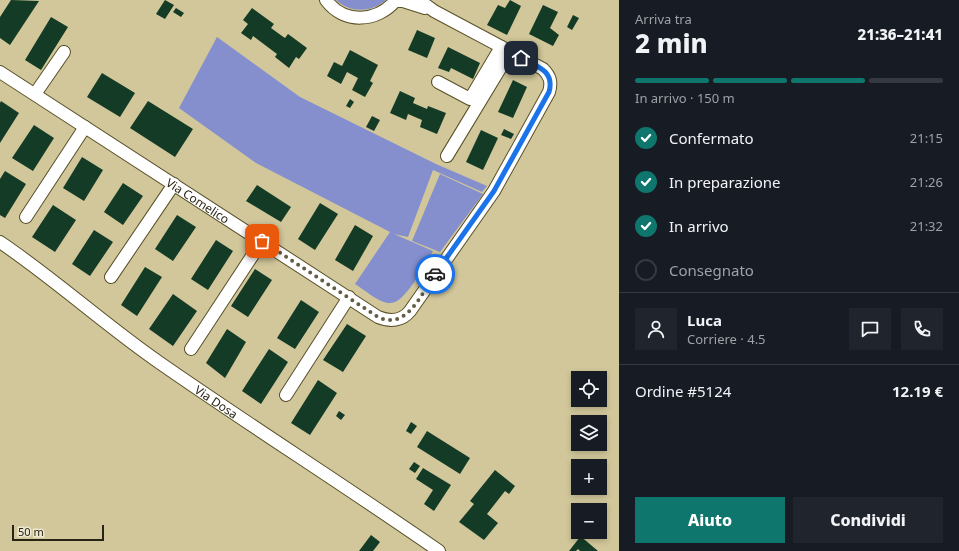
<!DOCTYPE html>
<html lang="it">
<head>
<meta charset="utf-8">
<style>
  body { margin:0; font-family:"Noto Sans",sans-serif; background:#20242c; color:#f1f3f6; height:100vh; display:flex; flex-direction:column; font-size:15px; white-space:nowrap }
  * { box-sizing:border-box; margin:0 }
  p { font-size:13px; color:#9ea1a6 }
  .icon { flex:none; width:22px; height:22px; fill:none; stroke:currentColor; stroke-width:2; stroke-linecap:round; stroke-linejoin:round }
  .map { position:relative; flex:1; overflow:hidden }
  .details { display:flex; flex-direction:column; background:#171b24; width:340px }
  .details>* { flex:none }
  .buttons { position:absolute; left:571px; top:371px; display:grid; gap:8px }
  .buttons a { display:grid; place-items:center; width:36px; height:36px; border-radius:0px; background:#171b24; box-shadow:0 2px 6px #0003; font-size:20px }
  .scale { position:absolute; left:12px; bottom:10px; width:92px; box-sizing:border-box; padding-left:4px; border:2px solid #282413; border-top:0; font-size:11px; line-height:14px; white-space:nowrap; color:#282413; -webkit-text-stroke:3px #ece7d1; paint-order:stroke }
  .pin { position:absolute; display:grid; place-items:center; width:34px; height:34px; color:#fff; margin:-17px; border-radius:8px; box-shadow:0 2px 6px #0006 }
  .courier { position:absolute; display:grid; place-items:center; width:40px; height:40px; margin:-20px; border:3px solid #1a73e8; border-radius:50%; background:#fff; color:#222; box-shadow:0 1px 5px #0007 }
  .head em { font-style:normal; font-weight:800 }
  .head div { display:flex; flex-direction:column-reverse }
  .head { display:flex; align-items:center; justify-content:space-between; height:68px; padding:0 16px }
  h1 { font-size:26px; font-weight:800; line-height:30px }
  .bar { display:grid; grid-template-columns:repeat(4,1fr); gap:6px 4px; align-content:center; height:48px; padding:0 16px }
  .bar i { height:5px; border-radius:3px; background:#363941 }
  .bar .current { background:#0f766e }
  .bar p { grid-column:span 4 }
  .line { display:flex; align-items:center; gap:10px; padding:0 16px; border-top:1px solid #363941 }
  .line div { flex:1 }
  .round { display:grid; place-items:center; flex:none; width:42px; height:42px; border-radius:0px; background:#20242c }
  ol { padding:0 16px; list-style:none }
  li { display:flex; align-items:center; gap:12px; height:44px }
  li p { margin-inline-start:auto }
  li .icon { padding:4px; border-radius:50%; background:#0f766e; color:#fff; stroke-width:4 }
  li:last-child { color:#9ea1a6 }
  li i { width:22px; height:22px; border:2px solid #363941; border-radius:50% }
  .button { display:flex; gap:8px; margin-top:auto; padding:8px 16px }
  .button a { flex:1; height:46px; border-radius:0px; background:#0f766e; color:#fff; font-size:16px; font-weight:800; line-height:46px; text-align:center }
  .button a+a { background:#20242c; color:#f1f3f6 }
  main { display:flex; flex:1; min-height:0 }
  .map>svg:first-child { display:block }
  .green { fill:#858fce }
  .building { fill:#143b25 }
  .lines { fill:none; stroke-linecap:round; stroke-linejoin:round }
  .minor-casing { stroke:#584f26; stroke-width:14 }
  .minor { stroke:#fff; stroke-width:12 }
  .done { stroke:#635d43; stroke-width:4; stroke-dasharray:0 7.2 }
  .route { stroke:#1a73e8; stroke-width:5 }
  .labels { text-anchor:middle; dominant-baseline:central; stroke-width:4; stroke-linejoin:round; paint-order:stroke }
  .street-label { font-size:12px; fill:#282413; stroke:#ece7d1 }
</style>
</head>
<body>
<main>
<div class="map">
<svg width="619" height="551" viewBox="0 0 619 551">
  <rect width="100%" height="100%" fill="#d1c79b"/>
  <!-- green -->
  <path class="green" d="M 336,0 L 386,0 C 371,13 350,13 336,0 Z
    M 217,37 L 300,97 L 436,164 L 487,186 L 482,192 L 433,170 L 408,237 L 394,234 L 433,251 C 426,263 405,303 391,303 C 380,304 365,290 355,284 L 390,232 L 256,163 L 179,108 Z
    M 440,174 L 483,194 L 440,252 L 412,241 Z"/>
  <!-- building -->
  <path class="building" d="M 11,0 L 39,1 L 10,45 L 0,38 L 0,17 Z
    M 165,0 L 174,5 L 165,19 L 156,14 Z
    M 510,0 L 521,6 L 507,35 L 487,25 L 498,5 L 505,8 Z
    M 543,5 L 558,12 L 550,28 L 559,35 L 553,46 L 529,34 Z
    M 176,8 L 184,13 L 181,17 L 173,12 Z
    M 252,8 L 274,24 L 271,28 L 282,36 L 285,38 L 288,34 L 307,48 L 299,59 L 296,57 L 289,68 L 275,57 L 277,54 L 253,36 L 251,40 L 241,33 L 248,24 L 243,20 Z
    M 573,15 L 579,18 L 572,30 L 567,27 Z
    M 51,17 L 68,27 L 41,70 L 25,60 Z
    M 417,30 L 435,38 L 427,58 L 408,50 Z
    M 448,47 L 480,63 L 473,79 L 451,68 L 449,72 L 438,68 Z
    M 350,50 L 378,65 L 370,81 L 373,83 L 365,97 L 352,90 L 358,78 L 347,72 L 341,84 L 327,76 L 334,62 L 342,66 Z
    M 102,73 L 135,93 L 120,117 L 87,97 Z
    M 513,80 L 527,87 L 513,118 L 498,112 Z
    M 400,91 L 415,98 L 413,103 L 427,109 L 428,106 L 446,113 L 437,134 L 420,127 L 422,120 L 408,114 L 406,120 L 390,113 Z
    M 350,99 L 354,102 L 350,108 L 346,106 Z
    M 1,101 L 19,113 L 0,143 L 0,103 Z
    M 148,101 L 193,129 L 175,157 L 130,128 Z
    M 372,116 L 380,120 L 374,131 L 366,127 Z
    M 34,125 L 54,138 L 33,171 L 12,158 Z
    M 504,129 L 514,134 L 511,139 L 501,135 Z
    M 481,130 L 498,138 L 483,170 L 466,162 Z
    M 82,157 L 103,170 L 84,201 L 63,188 Z
    M 5,171 L 26,184 L 5,218 L 0,215 L 0,179 Z
    M 123,183 L 143,196 L 123,225 L 104,212 Z
    M 257,185 L 291,207 L 281,222 L 246,201 Z
    M 320,203 L 338,214 L 315,250 L 298,239 Z
    M 53,205 L 76,220 L 55,252 L 32,237 Z
    M 177,215 L 196,227 L 173,261 L 155,249 Z
    M 355,225 L 373,236 L 353,271 L 335,260 Z
    M 94,230 L 113,242 L 90,276 L 72,264 Z
    M 216,240 L 233,251 L 208,290 L 191,279 Z
    M 145,267 L 162,277 L 137,316 L 121,305 Z
    M 255,269 L 272,280 L 248,317 L 231,306 Z
    M 173,294 L 197,311 L 173,346 L 149,329 Z
    M 301,300 L 319,312 L 295,349 L 277,338 Z
    M 347,324 L 366,336 L 343,372 L 323,360 Z
    M 227,329 L 246,342 L 225,378 L 206,363 Z
    M 269,349 L 288,362 L 261,404 L 242,391 Z
    M 318,380 L 337,393 L 310,435 L 291,423 Z
    M 339,411 L 345,415 L 341,420 L 336,416 Z
    M 411,422 L 417,426 L 411,434 L 406,431 Z
    M 427,431 L 470,458 L 460,474 L 417,447 Z
    M 414,462 L 420,466 L 415,473 L 409,469 Z
    M 423,468 L 451,485 L 434,511 L 424,504 L 433,490 L 416,479 Z
    M 495,470 L 515,486 L 509,494 L 505,491 L 487,514 L 498,523 L 484,540 L 459,522 L 474,504 L 470,501 Z
    M 371,535 L 380,542 L 373,551 L 359,551 Z
    M 580,537 L 585,540 L 598,551 L 580,551 L 578,549 L 576,551 L 569,551 Z"/>
  <g class="lines">
    <defs>
      <g id="minor">
        <path d="M 326,0 C 344,25 378,22 396,0"/>
        <path d="M 396,1 L 403,1 L 425,8"/>
        <path id="s1" d="M 0,72 L 378,317 C 390,322 402,321 410,311 L 494,191 L 549,92 C 552,82 550,76 543,69 L 434,11 L 419,0"/>
        <path d="M 438,82 L 470,99 L 501,47"/>
        <path d="M 35,94 L 64,52"/>
        <path d="M 447,156 L 510,52"/>
        <path d="M 26,217 L 85,127"/>
        <path id="s2" d="M 0,242 C 56,280 105,325 160,363 C 252,427 347,487 439,551"/>
        <path d="M 111,277 L 174,184"/>
        <path d="M 191,349 L 262,241"/>
        <path d="M 286,395 L 349,297"/>
      </g>
    </defs>
    <!-- minor casing -->
    <use href="#minor" class="minor-casing"/>
    <!-- minor -->
    <use href="#minor" class="minor"/>
  </g>
  <g class="lines">
    <!-- done -->
    <path class="done" d="M 262,241 L 378,317 C 407,331 421,294 435,274"/>
    <!-- route -->
    <path class="route" d="M 435,274 L 494,191 L 549,92 C 555,71 537,66 521,58"/>
  </g>
  <g class="labels">
    <!-- street labels -->
    <g class="street-label">
      <text stroke="none"><textPath href="#s1" startOffset="236">Via Comelico</textPath></text>
      <text stroke="none"><textPath href="#s2" startOffset="269">Via Dosa</textPath></text>
    </g>
  </g>
</svg>
<div class="buttons">
<a><svg class="icon" aria-label="locate" viewBox="0 0 24 24"><circle cx="12" cy="12" r="6"/><path d="M12 2v4M12 18v4M2 12h4M18 12h4"/></svg></a>
<a><svg class="icon" aria-label="layers" viewBox="0 0 24 24"><path d="M12 4l9 5-9 5-9-5zM3 14l9 5 9-5"/></svg></a>
<a>+</a>
<a>−</a>
</div>
<div class="scale">50 m</div>
<div class="pin" style="left:262px;top:241px;background:#ea580c"><svg class="icon" aria-label="bag" viewBox="0 0 24 24"><path d="M5 8h14l-1 12H6zM9 8a3 3 0 0 1 6 0"/></svg></div>
<div class="pin" style="left:521px;top:58px;background:#1f2937"><svg class="icon" aria-label="home" viewBox="0 0 24 24"><path d="M3 11l9-7 9 7M6 9v11h12V9"/></svg></div>
<div class="courier" style="left:435px;top:274px"><svg class="icon" aria-label="car" viewBox="0 0 24 24"><path d="M5 17H2v-5l4-1 3-4h7l3 4 3 1v5h-3M9 17h6M6 11h13"/><circle cx="7" cy="17" r="2"/><circle cx="17" cy="17" r="2"/></svg></div>
</div>
<section class="details">
<div class="head"><div><h1>2 min</h1><p>Arriva tra</p></div><em>21:36–21:41</em></div>
<div class="bar"><i class="current"></i><i class="current"></i><i class="current"></i><i></i><p>In arrivo · 150 m</p></div>
<ol>
<li><svg class="icon" aria-label="check" viewBox="0 0 24 24"><path d="M5 12l5 5 9-10"/></svg>Confermato<p>21:15</p></li>
<li><svg class="icon" aria-label="check" viewBox="0 0 24 24"><path d="M5 12l5 5 9-10"/></svg>In preparazione<p>21:26</p></li>
<li><svg class="icon" aria-label="check" viewBox="0 0 24 24"><path d="M5 12l5 5 9-10"/></svg>In arrivo<p>21:32</p></li>
<li><i></i>Consegnato</li>
</ol>
<div class="line" style="height:72px"><a class="round"><svg class="icon" aria-label="person" viewBox="0 0 24 24"><circle cx="12" cy="8" r="4"/><path d="M4 21q1-7 8-7t8 7"/></svg></a><div><b>Luca</b><p>Corriere · 4.5</p></div><a class="round"><svg class="icon" aria-label="chat" viewBox="0 0 24 24"><path d="M4 5h16v11H9l-5 4z"/></svg></a><a class="round"><svg class="icon" aria-label="phone" viewBox="0 0 24 24"><path d="M5 4h4l2 5-3 2q2 4 5 5l2-3 5 2v4C11 20 4 13 5 4z"/></svg></a></div>
<div class="line" style="height:52px"><div>Ordine #5124</div><b>12.19 €</b></div>
<div class="button"><a>Aiuto</a><a>Condividi</a></div>
</section>
</main>
</body>
</html>
